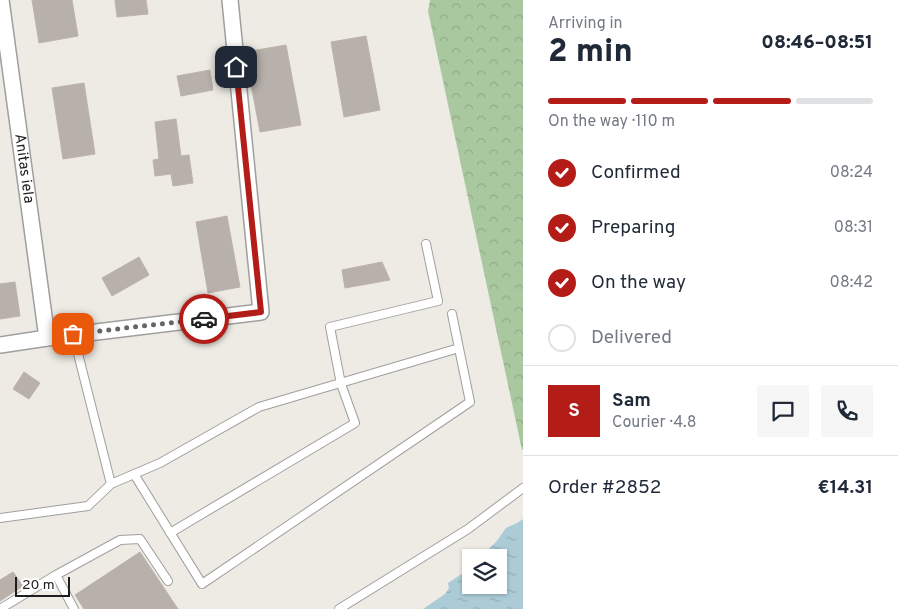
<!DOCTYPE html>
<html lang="en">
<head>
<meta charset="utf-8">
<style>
  body { margin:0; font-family:Overpass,sans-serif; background:#f6f6f7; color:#1f2937; height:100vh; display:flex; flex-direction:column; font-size:19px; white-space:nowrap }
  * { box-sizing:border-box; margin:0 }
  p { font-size:16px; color:#747a83 }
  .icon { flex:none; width:28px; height:28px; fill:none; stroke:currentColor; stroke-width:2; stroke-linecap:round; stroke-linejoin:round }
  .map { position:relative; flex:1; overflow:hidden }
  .drawer { display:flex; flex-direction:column; background:#fff; width:375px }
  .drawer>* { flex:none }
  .buttons { position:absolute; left:462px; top:549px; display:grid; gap:10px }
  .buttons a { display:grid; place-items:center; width:45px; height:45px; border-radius:0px; background:#fff; box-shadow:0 1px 4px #0004; font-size:25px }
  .scale { position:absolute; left:15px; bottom:12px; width:55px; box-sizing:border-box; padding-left:5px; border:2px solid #1e1e1e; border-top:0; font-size:14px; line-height:18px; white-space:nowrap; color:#1e1e1e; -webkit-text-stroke:4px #fff; paint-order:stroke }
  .pin { position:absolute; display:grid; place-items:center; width:42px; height:42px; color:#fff; margin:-21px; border-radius:10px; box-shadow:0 2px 8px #0006 }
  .courier { position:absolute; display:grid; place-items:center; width:50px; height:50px; margin:-25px; border:4px solid #b41c18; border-radius:50%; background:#fff; color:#222; box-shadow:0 1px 6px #0007 }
  .overview em { font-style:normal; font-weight:800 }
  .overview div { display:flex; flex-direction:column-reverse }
  .overview { display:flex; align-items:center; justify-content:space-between; height:85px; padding:0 25px }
  h1 { font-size:32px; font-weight:800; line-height:38px }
  .bar { display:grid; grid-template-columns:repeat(4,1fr); gap:8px 5px; align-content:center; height:60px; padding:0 25px }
  .bar i { height:6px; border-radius:4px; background:#e0e1e3 }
  .bar .selected { background:#b41c18 }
  .bar p { grid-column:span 4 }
  .line { display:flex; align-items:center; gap:12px; padding:0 25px; border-top:1px solid #e0e1e3 }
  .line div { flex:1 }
  .round { display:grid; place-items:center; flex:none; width:52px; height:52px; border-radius:0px; background:#f6f6f7 }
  ol { padding:0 25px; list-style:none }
  li { display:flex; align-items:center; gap:15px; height:55px }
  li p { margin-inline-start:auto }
  li .icon { padding:5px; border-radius:50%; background:#b41c18; color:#fff; stroke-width:4 }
  li:last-child { color:#747a83 }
  li i { width:28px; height:28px; border:2px solid #e0e1e3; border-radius:50% }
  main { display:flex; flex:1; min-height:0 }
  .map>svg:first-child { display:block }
  .forest { fill:url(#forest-crowns) }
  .water { fill:url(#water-ripples) }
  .building { fill:#b7b0ab; stroke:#beb3a9 }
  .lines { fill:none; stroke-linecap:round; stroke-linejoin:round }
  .service-casing { stroke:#9f9f9f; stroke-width:10 }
  .minor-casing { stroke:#9f9f9f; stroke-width:18 }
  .service { stroke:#fff; stroke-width:8 }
  .minor { stroke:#fff; stroke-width:15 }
  .done { stroke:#676664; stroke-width:5; stroke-dasharray:0 9 }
  .route { stroke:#b41c18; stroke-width:6 }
  .labels { text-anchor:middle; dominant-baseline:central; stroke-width:5; stroke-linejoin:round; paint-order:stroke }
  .street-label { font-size:15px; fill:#1e1e1e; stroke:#fff }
</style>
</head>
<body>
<main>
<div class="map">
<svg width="523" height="609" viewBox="0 0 523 609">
  <defs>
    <pattern id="forest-crowns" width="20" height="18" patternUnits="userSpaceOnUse" patternTransform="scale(1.25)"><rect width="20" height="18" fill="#aac89f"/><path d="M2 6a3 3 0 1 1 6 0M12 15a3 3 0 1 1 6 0" fill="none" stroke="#92ab88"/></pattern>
    <pattern id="water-ripples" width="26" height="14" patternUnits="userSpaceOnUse" patternTransform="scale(1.25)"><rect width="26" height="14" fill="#abcbd6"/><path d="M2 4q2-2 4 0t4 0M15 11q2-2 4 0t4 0" fill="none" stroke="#93aeb7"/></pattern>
  </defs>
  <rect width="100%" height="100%" fill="#eeebe5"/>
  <!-- forest -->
  <path class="forest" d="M 430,0 L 523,0 L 523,449 L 522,450 L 428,11 Z"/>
  <!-- water -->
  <path class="water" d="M 523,519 L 523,609 L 423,609 L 445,594 L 449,588 L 448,583 L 463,573 L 471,565 L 471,585 L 499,585 L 499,558 L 480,557 L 496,542 L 506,528 L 517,523 Z"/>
  <!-- building -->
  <path class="building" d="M 32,0 L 72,0 L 78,36 L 39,43 Z
    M 115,0 L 146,0 L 148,14 L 117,17 Z
    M 366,36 L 380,110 L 344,117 L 331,42 Z
    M 286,45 L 301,125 L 260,132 L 245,52 Z
    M 210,70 L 213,90 L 181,96 L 177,76 Z
    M 84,83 L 95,154 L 63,159 L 52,88 Z
    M 176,119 L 181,156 L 189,155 L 193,183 L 173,186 L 171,174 L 155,176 L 153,160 L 159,159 L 155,122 Z
    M 227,216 L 240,287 L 208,293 L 196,222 Z
    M 139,257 L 149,275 L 112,296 L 102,278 Z
    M 382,262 L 390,280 L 345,288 L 342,270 Z
    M 15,282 L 20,316 L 0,319 L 0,284 Z
    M 24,372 L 40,383 L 29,399 L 13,389 Z
    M 140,552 L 178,609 L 84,609 L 75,595 Z
    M 13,572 L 23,586 L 0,601 L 0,580 Z"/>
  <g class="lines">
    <defs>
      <path id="service" d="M 73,334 L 111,484
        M 134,474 L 202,584 L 470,402 L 452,314
        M 0,518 L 88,506 L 111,484 L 160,463 L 259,407 L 459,348
        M 170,533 L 355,423 L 341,384 L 330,327 L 438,301 L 426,244
        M 56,575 L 74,609
        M 0,609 L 56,575 L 120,540 L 140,539 L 168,581
        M 339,609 L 468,529 L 523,488"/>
      <g id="minor">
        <path id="s1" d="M 1,0 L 47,338"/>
        <path d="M 0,345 L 47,338 L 261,312 L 230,0"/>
      </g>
    </defs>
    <!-- service casing -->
    <use href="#service" class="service-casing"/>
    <!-- minor casing -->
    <use href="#minor" class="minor-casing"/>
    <!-- service -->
    <use href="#service" class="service"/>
    <!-- minor -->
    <use href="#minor" class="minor"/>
  </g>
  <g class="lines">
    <!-- done -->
    <path class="done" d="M 73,334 L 204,319"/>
    <!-- route -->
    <path class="route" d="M 204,319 L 261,312 L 236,67"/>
  </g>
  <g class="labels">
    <!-- street labels -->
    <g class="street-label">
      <text stroke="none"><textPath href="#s1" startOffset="170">Anitas iela</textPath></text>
    </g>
  </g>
</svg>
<div class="buttons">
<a><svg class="icon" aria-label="layers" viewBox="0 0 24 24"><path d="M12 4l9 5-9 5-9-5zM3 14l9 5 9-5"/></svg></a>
</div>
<div class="scale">20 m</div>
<div class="pin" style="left:73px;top:334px;background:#ea580c"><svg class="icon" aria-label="bag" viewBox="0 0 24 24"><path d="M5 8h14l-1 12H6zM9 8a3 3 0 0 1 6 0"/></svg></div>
<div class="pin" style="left:236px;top:67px;background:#1f2937"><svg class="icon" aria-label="home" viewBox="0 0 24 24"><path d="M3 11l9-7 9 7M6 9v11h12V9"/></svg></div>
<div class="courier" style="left:204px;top:319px"><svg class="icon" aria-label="car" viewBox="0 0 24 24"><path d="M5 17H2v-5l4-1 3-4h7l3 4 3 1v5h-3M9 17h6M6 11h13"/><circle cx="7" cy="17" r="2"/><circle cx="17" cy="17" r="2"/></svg></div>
</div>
<section class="drawer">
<div class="overview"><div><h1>2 min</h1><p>Arriving in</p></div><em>08:46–08:51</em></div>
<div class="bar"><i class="selected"></i><i class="selected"></i><i class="selected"></i><i></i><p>On the way · 110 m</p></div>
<ol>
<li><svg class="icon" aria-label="check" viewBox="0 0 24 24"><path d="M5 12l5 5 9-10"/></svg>Confirmed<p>08:24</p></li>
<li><svg class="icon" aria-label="check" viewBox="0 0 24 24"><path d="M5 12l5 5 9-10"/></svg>Preparing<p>08:31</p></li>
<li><svg class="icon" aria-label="check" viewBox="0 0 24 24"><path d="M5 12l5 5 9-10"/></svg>On the way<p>08:42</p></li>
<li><i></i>Delivered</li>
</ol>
<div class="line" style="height:90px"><b class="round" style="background:#b41c18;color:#fff">S</b><div><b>Sam</b><p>Courier · 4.8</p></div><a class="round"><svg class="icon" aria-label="chat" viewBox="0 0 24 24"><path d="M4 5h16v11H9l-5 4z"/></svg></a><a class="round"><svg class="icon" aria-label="phone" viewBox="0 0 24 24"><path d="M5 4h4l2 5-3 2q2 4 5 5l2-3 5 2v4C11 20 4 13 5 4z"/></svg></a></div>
<div class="line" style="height:65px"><div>Order #2852</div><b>€14.31</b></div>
</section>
</main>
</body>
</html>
